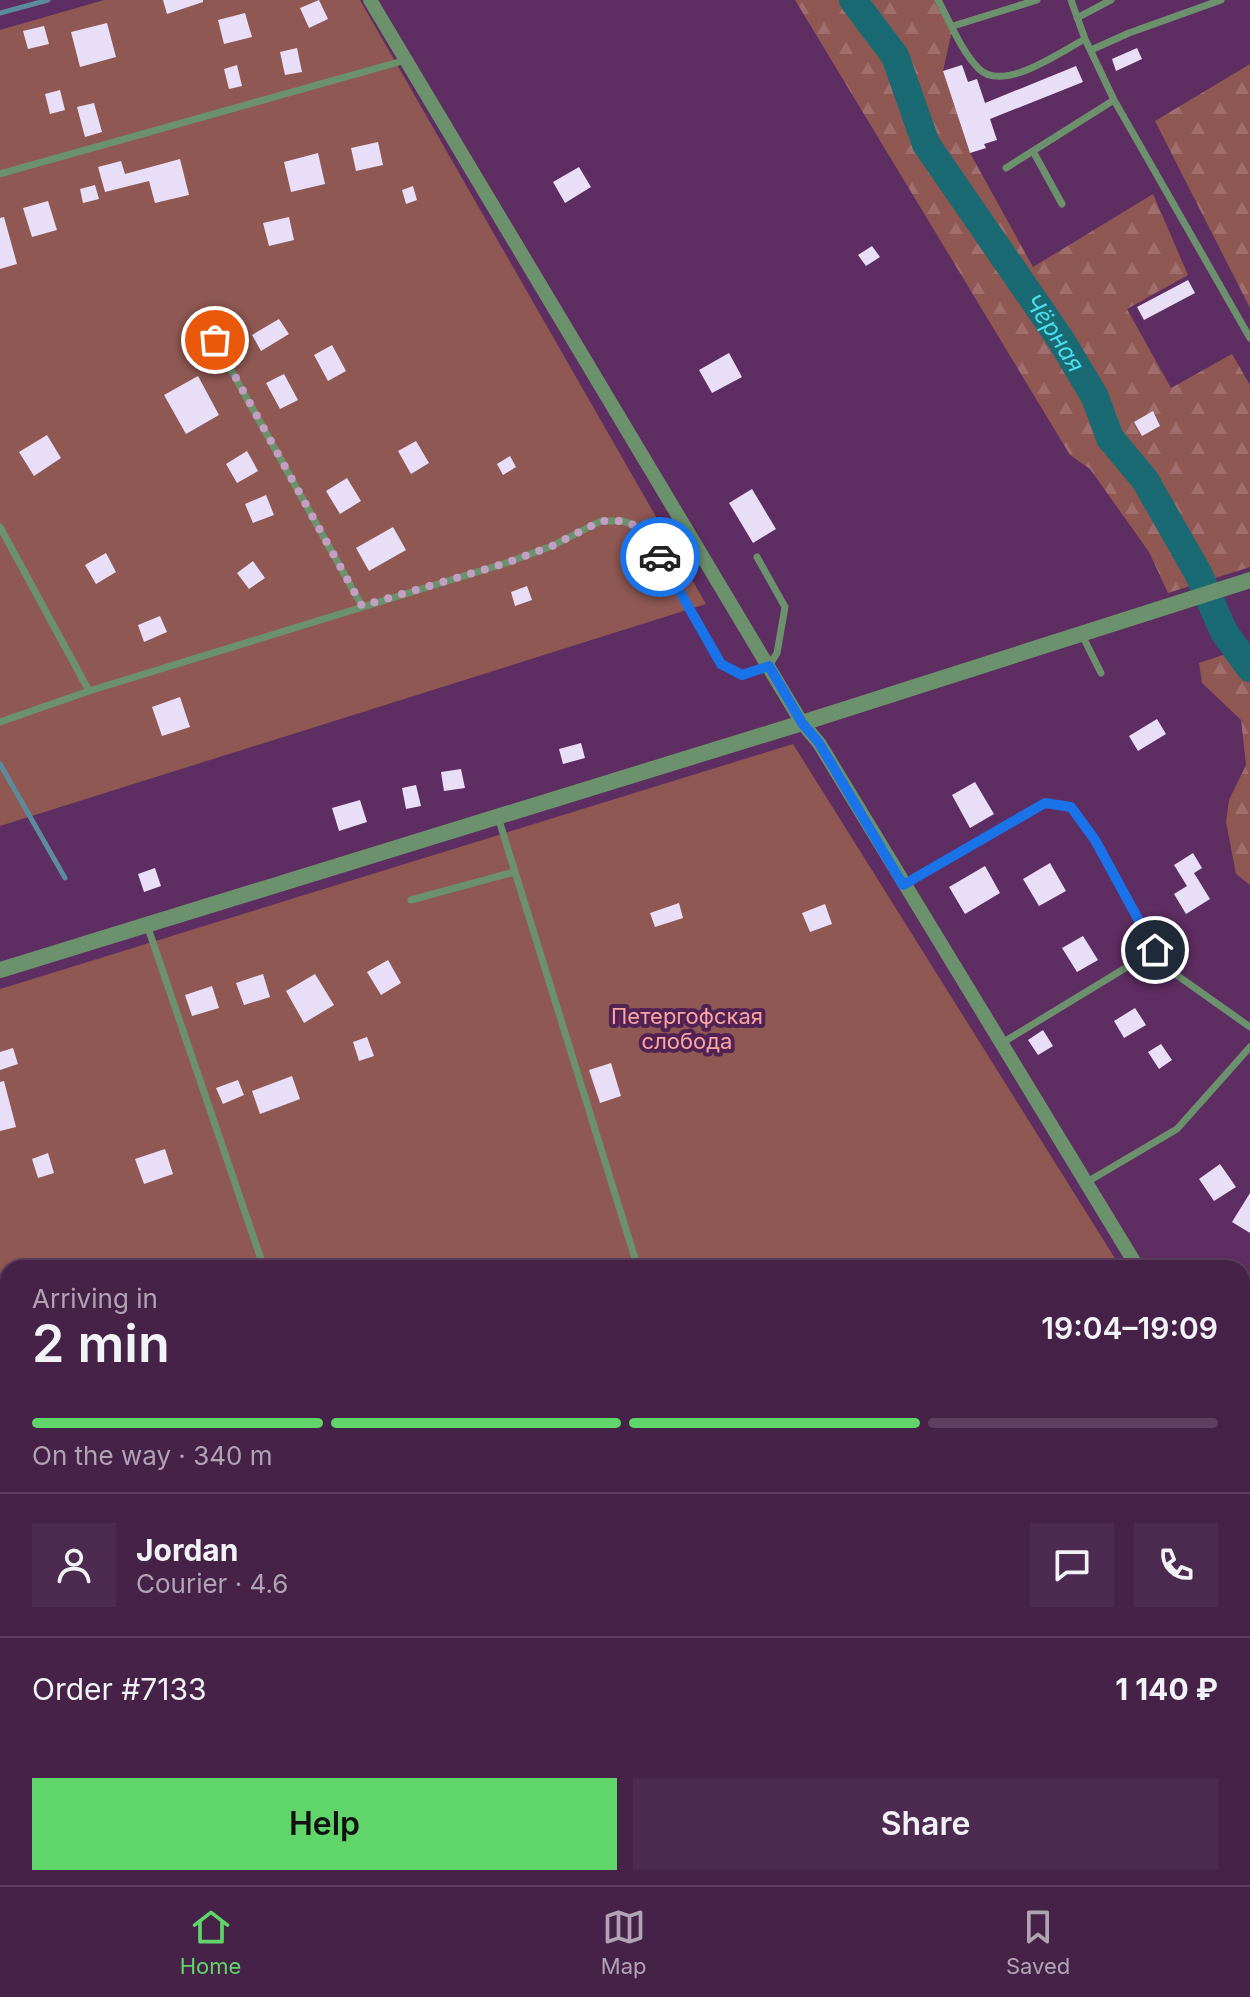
<!DOCTYPE html>
<html lang="en">
<head>
<meta charset="utf-8">
<style>
  body { margin:0; font-family:Inter,sans-serif; background:#4d2a50; color:#f1f3f6; height:100vh; display:flex; flex-direction:column; font-size:30px; white-space:nowrap }
  * { box-sizing:border-box; margin:0 }
  p { font-size:26px; color:#b0a4b4 }
  .icon { flex:none; width:44px; height:44px; fill:none; stroke:currentColor; stroke-width:2; stroke-linecap:round; stroke-linejoin:round }
  .map { position:relative; flex:1; overflow:hidden }
  .sheet { position:absolute; left:0px; top:1260px; width:1250px; height:626px; display:flex; flex-direction:column; background:#462249; border-radius:24px 24px 0 0; box-shadow:0 2px 6px #0004,0 0 0 2px #5e3f61 }
  .sheet>* { flex:none }
  .pin { position:absolute; display:grid; place-items:center; width:68px; height:68px; color:#fff; margin:-34px; border:4px solid #fff; border-radius:50%; box-shadow:0 2px 8px #0007 }
  .courier { position:absolute; display:grid; place-items:center; width:80px; height:80px; margin:-40px; border:6px solid #1a73e8; border-radius:50%; background:#fff; color:#222; box-shadow:0 2px 10px #0007 }
  .summary em { font-style:normal; font-weight:600 }
  .summary div { display:flex; flex-direction:column-reverse }
  .summary { display:flex; align-items:center; justify-content:space-between; height:136px; padding:0 32px }
  h1 { font-size:52px; font-weight:600; line-height:60px }
  .bar { display:grid; grid-template-columns:repeat(4,1fr); gap:12px 8px; align-content:center; height:96px; padding:0 32px }
  .bar i { height:10px; border-radius:6px; background:#5e3f61 }
  .bar .selected { background:#60d56a }
  .bar p { grid-column:span 4 }
  .line { display:flex; align-items:center; gap:20px; padding:0 32px; border-top:2px solid #5e3f61 }
  .line div { flex:1 }
  .round { display:grid; place-items:center; flex:none; width:84px; height:84px; border-radius:0px; background:#4d2a50 }
  .button { display:flex; gap:16px; margin-top:auto; padding:16px 32px }
  .button a { flex:1; height:92px; border-radius:0px; background:#60d56a; color:#111; font-size:32px; font-weight:600; line-height:92px; text-align:center }
  .button a+a { background:#4d2a50; color:#f1f3f6 }
  .tabs { display:flex; justify-content:space-around; align-items:center; height:112px; border-top:2px solid #5e3f61; background:#462249; font-size:22px; color:#b0a4b4 }
  .tabs a { display:grid; justify-items:center; gap:4px }
  .tabs .selected { color:#60d56a }
  .map>svg:first-child { display:block }
  .forest { fill:url(#forest-firs) }
  .green { fill:#8f5853 }
  .lines { fill:none; stroke-linecap:round; stroke-linejoin:round }
  .stream { stroke:#5c8c9c; stroke-width:5 }
  .river { stroke:#196a73; stroke-width:28 }
  .building { fill:#e9def8 }
  .service { stroke:#6c926d; stroke-width:7 }
  .minor { stroke:#6c926d; stroke-width:14 }
  .tertiary { stroke:#6c926d; stroke-width:16 }
  .done { stroke:#c39fc4; stroke-width:8; stroke-dasharray:0 14.4 }
  .route { stroke:#1a73e8; stroke-width:10 }
  .labels { text-anchor:middle; dominant-baseline:central; stroke-width:8; stroke-linejoin:round; paint-order:stroke }
  .park-label { font-size:22px; fill:#f8a69f; stroke:#532255 }
  .water-label { font-size:24px; font-style:italic; fill:#4added; stroke:#532255 }
</style>
</head>
<body>
<div class="map">
<svg width="1250" height="1885" viewBox="0 0 1250 1885">
  <defs>
    <pattern id="forest-firs" width="22" height="20" patternUnits="userSpaceOnUse" patternTransform="scale(2)"><rect width="22" height="20" fill="#8f5853"/><path d="M5 1l3.5 6h-7zM16 11l3.5 6h-7z" fill="#a06f6d"/></pattern>
  </defs>
  <rect width="100%" height="100%" fill="#5e2d61"/>
  <!-- forest -->
  <path class="forest" d="M 795,0 L 938,0 L 953,26 L 943,71 L 970,153 L 1033,267 L 1153,194 L 1188,275 L 1127,309 L 1171,388 L 1232,354 L 1250,385 L 1250,567 L 1168,593 L 1149,552 L 1090,469 L 1070,455 Z
    M 1250,64 L 1250,308 L 1155,121 Z
    M 1250,646 L 1250,885 L 1236,874 L 1226,822 L 1229,800 L 1246,765 L 1241,720 L 1202,683 L 1199,663 Z"/>
  <!-- green -->
  <path class="green" d="M 104,0 L 360,0 L 706,604 L 0,826 L 0,30 Z
    M 793,744 L 1121,1268 L 8,1268 L 8,1827 L 0,1829 L 0,989 Z"/>
  <g class="lines">
    <!-- stream -->
    <path class="stream" d="M 0,13 L 48,0
      M 0,764 L 65,878"/>
    <!-- river -->
    <path class="river" id="s1" d="M 853,0 L 895,56 L 926,144 L 1061,340 L 1095,397 L 1110,438 L 1145,480 L 1198,573 L 1224,632 L 1250,668"/>
  </g>
  <!-- building -->
  <path class="building" d="M 163,0 L 203,0 L 203,2 L 167,14 Z
    M 319,0 L 328,19 L 309,28 L 300,8 Z
    M 245,13 L 252,37 L 224,44 L 218,20 Z
    M 107,23 L 116,57 L 80,67 L 71,32 Z
    M 44,26 L 49,44 L 28,49 L 23,31 Z
    M 297,48 L 302,72 L 285,75 L 280,52 Z
    M 1137,48 L 1142,59 L 1116,71 L 1112,59 Z
    M 237,65 L 242,86 L 229,89 L 224,69 Z
    M 962,65 L 968,82 L 977,79 L 985,103 L 1076,66 L 1083,82 L 990,119 L 997,140 L 984,144 L 986,148 L 970,153 L 943,71 Z
    M 60,90 L 65,110 L 50,114 L 45,94 Z
    M 94,103 L 102,132 L 85,137 L 77,107 Z
    M 378,142 L 383,165 L 356,171 L 351,148 Z
    M 318,153 L 325,184 L 291,192 L 284,162 Z
    M 180,159 L 189,195 L 155,203 L 149,181 L 105,192 L 98,167 L 121,161 L 125,174 Z
    M 579,167 L 591,187 L 565,203 L 553,182 Z
    M 95,185 L 99,199 L 83,203 L 80,189 Z
    M 413,186 L 417,200 L 406,204 L 402,190 Z
    M 48,201 L 57,230 L 32,237 L 23,208 Z
    M 4,217 L 17,264 L 0,269 L 0,218 Z
    M 289,217 L 294,240 L 269,246 L 263,223 Z
    M 872,246 L 880,257 L 866,266 L 858,255 Z
    M 1188,280 L 1195,293 L 1144,320 L 1137,307 Z
    M 279,319 L 289,334 L 261,351 L 252,335 Z
    M 332,345 L 346,371 L 328,381 L 314,355 Z
    M 729,353 L 742,377 L 712,393 L 699,370 Z
    M 284,374 L 298,400 L 280,409 L 266,383 Z
    M 198,376 L 219,415 L 186,434 L 164,395 Z
    M 1153,411 L 1160,426 L 1142,436 L 1134,422 Z
    M 47,435 L 61,458 L 34,476 L 19,452 Z
    M 416,441 L 429,463 L 411,474 L 398,451 Z
    M 247,451 L 258,471 L 237,483 L 226,464 Z
    M 510,456 L 516,467 L 503,475 L 497,464 Z
    M 347,478 L 361,501 L 340,514 L 326,491 Z
    M 752,489 L 776,529 L 753,543 L 729,503 Z
    M 266,495 L 274,515 L 253,523 L 245,504 Z
    M 393,527 L 406,550 L 369,571 L 356,548 Z
    M 106,553 L 116,572 L 96,584 L 85,565 Z
    M 253,561 L 265,578 L 249,589 L 237,573 Z
    M 527,586 L 532,600 L 515,606 L 511,592 Z
    M 160,616 L 167,632 L 144,642 L 138,625 Z
    M 180,697 L 190,727 L 162,736 L 152,707 Z
    M 1157,719 L 1166,734 L 1138,751 L 1129,736 Z
    M 581,743 L 585,758 L 563,764 L 559,749 Z
    M 461,769 L 465,788 L 444,791 L 441,772 Z
    M 975,782 L 994,814 L 970,828 L 952,795 Z
    M 416,785 L 421,806 L 406,809 L 402,788 Z
    M 360,800 L 367,822 L 339,831 L 332,808 Z
    M 1193,853 L 1202,868 L 1194,873 L 1210,899 L 1186,914 L 1174,894 L 1187,886 L 1174,865 Z
    M 1050,863 L 1066,891 L 1039,906 L 1023,879 Z
    M 985,866 L 1000,893 L 965,914 L 949,887 Z
    M 155,868 L 161,886 L 144,892 L 138,874 Z
    M 679,903 L 683,918 L 655,927 L 650,913 Z
    M 825,904 L 832,924 L 810,932 L 802,913 Z
    M 1083,936 L 1098,960 L 1077,972 L 1062,948 Z
    M 388,960 L 401,983 L 381,995 L 367,972 Z
    M 263,974 L 270,997 L 244,1005 L 236,983 Z
    M 315,974 L 334,1005 L 304,1023 L 286,991 Z
    M 212,986 L 219,1008 L 192,1016 L 185,995 Z
    M 1135,1008 L 1146,1025 L 1124,1038 L 1114,1021 Z
    M 1043,1030 L 1053,1046 L 1038,1055 L 1028,1040 Z
    M 367,1037 L 374,1056 L 359,1061 L 353,1042 Z
    M 1161,1044 L 1172,1060 L 1159,1069 L 1148,1052 Z
    M 13,1048 L 18,1064 L 0,1070 L 0,1052 Z
    M 611,1063 L 621,1096 L 600,1103 L 589,1070 Z
    M 292,1076 L 300,1099 L 260,1114 L 252,1091 Z
    M 238,1080 L 244,1095 L 223,1104 L 216,1088 Z
    M 4,1081 L 16,1127 L 0,1131 L 0,1082 Z
    M 165,1149 L 173,1174 L 144,1184 L 135,1159 Z
    M 48,1153 L 54,1173 L 38,1178 L 32,1159 Z
    M 1220,1164 L 1236,1187 L 1214,1201 L 1199,1179 Z
    M 1250,1193 L 1250,1233 L 1232,1222 Z"/>
  <g class="lines">
    <!-- service -->
    <path class="service" d="M 938,0 C 950,22 961,51 979,69 C 1004,93 1060,52 1085,39
      M 1071,0 L 1085,39 L 1114,100 L 1250,338
      M 1077,18 L 1111,0
      M 953,26 L 1037,0
      M 1091,50 L 1129,33 L 1221,0
      M 1034,153 L 1062,204
      M 1006,168 L 1114,100
      M 0,174 L 406,60
      M 200,314 L 362,606
      M 0,527 L 89,691
      M 1081,633 L 1101,673
      M 0,722 L 89,691 L 503,564 L 552,546 L 601,521 L 623,521 L 644,529 L 721,664 L 742,675 L 769,666 L 777,653 L 785,607 L 757,557
      M 498,817 L 638,1268
      M 905,884 L 1045,803 L 1071,807 L 1095,840 L 1155,950 L 1171,971 L 1250,1027
      M 411,900 L 514,872
      M 147,925 L 264,1268
      M 1002,1043 L 1155,950
      M 1087,1182 L 1177,1129 L 1250,1047
      M 1242,1336 L 1250,1324
      M 1242,1482 L 1250,1484
      M 0,1542 L 8,1539
      M 1242,1678 L 1250,1692
      M 0,1729 L 8,1753
      M 0,1812 L 8,1809
      M 111,1878 L 113,1885
      M 343,1878 L 345,1885
      M 581,1878 L 583,1885
      M 821,1878 L 824,1885
      M 1068,1878 L 1071,1885"/>
    <!-- minor -->
    <path class="minor" d="M 370,0 L 802,723 L 819,743 L 1138,1268
      M 1242,1434 L 1250,1447
      M 1242,1534 L 1250,1517"/>
    <!-- tertiary -->
    <path class="tertiary" d="M 0,970 L 802,723 L 1250,580"/>
  </g>
  <g class="lines">
    <!-- done -->
    <path class="done" d="M 215,340 L 362,606 L 503,564 L 552,546 L 601,521 L 623,521 L 644,529 L 660,557"/>
    <!-- route -->
    <path class="route" d="M 660,557 L 721,664 L 742,675 L 769,666 L 802,723 L 819,743 L 903,885 L 1045,803 L 1071,807 L 1095,840 L 1155,950"/>
  </g>
  <g class="labels">
    <!-- park labels -->
    <g class="park-label">
      <text x="687" y="1016">Петергофская<tspan x="687" dy="25">слобода</tspan></text>
    </g>
    <!-- water labels -->
    <g class="water-label">
      <text stroke="none"><textPath href="#s1" startOffset="392">Чёрная</textPath></text>
    </g>
  </g>
</svg>
<div class="pin" style="left:215px;top:340px;background:#ea580c"><svg class="icon" aria-label="bag" viewBox="0 0 24 24"><path d="M5 8h14l-1 12H6zM9 8a3 3 0 0 1 6 0"/></svg></div>
<div class="pin" style="left:1155px;top:950px;background:#1f2937"><svg class="icon" aria-label="home" viewBox="0 0 24 24"><path d="M3 11l9-7 9 7M6 9v11h12V9"/></svg></div>
<div class="courier" style="left:660px;top:557px"><svg class="icon" aria-label="car" viewBox="0 0 24 24"><path d="M5 17H2v-5l4-1 3-4h7l3 4 3 1v5h-3M9 17h6M6 11h13"/><circle cx="7" cy="17" r="2"/><circle cx="17" cy="17" r="2"/></svg></div>
<section class="sheet">
<div class="summary"><div><h1>2 min</h1><p>Arriving in</p></div><em>19:04–19:09</em></div>
<div class="bar"><i class="selected"></i><i class="selected"></i><i class="selected"></i><i></i><p>On the way · 340 m</p></div>
<div class="line" style="height:144px"><a class="round"><svg class="icon" aria-label="person" viewBox="0 0 24 24"><circle cx="12" cy="8" r="4"/><path d="M4 21q1-7 8-7t8 7"/></svg></a><div><b>Jordan</b><p>Courier · 4.6</p></div><a class="round"><svg class="icon" aria-label="chat" viewBox="0 0 24 24"><path d="M4 5h16v11H9l-5 4z"/></svg></a><a class="round"><svg class="icon" aria-label="phone" viewBox="0 0 24 24"><path d="M5 4h4l2 5-3 2q2 4 5 5l2-3 5 2v4C11 20 4 13 5 4z"/></svg></a></div>
<div class="line" style="height:104px"><div>Order #7133</div><b>1 140 ₽</b></div>
<div class="button"><a>Help</a><a>Share</a></div>
</section>
</div>
<nav class="tabs">
<a class="selected"><svg class="icon" aria-label="home" viewBox="0 0 24 24"><path d="M3 11l9-7 9 7M6 9v11h12V9"/></svg>Home</a>
<a><svg class="icon" aria-label="map" viewBox="0 0 24 24"><path d="M3 6l6-2 6 2 6-2v14l-6 2-6-2-6 2zM9 4v14M15 6v14"/></svg>Map</a>
<a><svg class="icon" aria-label="saved" viewBox="0 0 24 24"><path d="M7 4h10v16l-5-4-5 4z"/></svg>Saved</a>
</nav>
</body>
</html>
